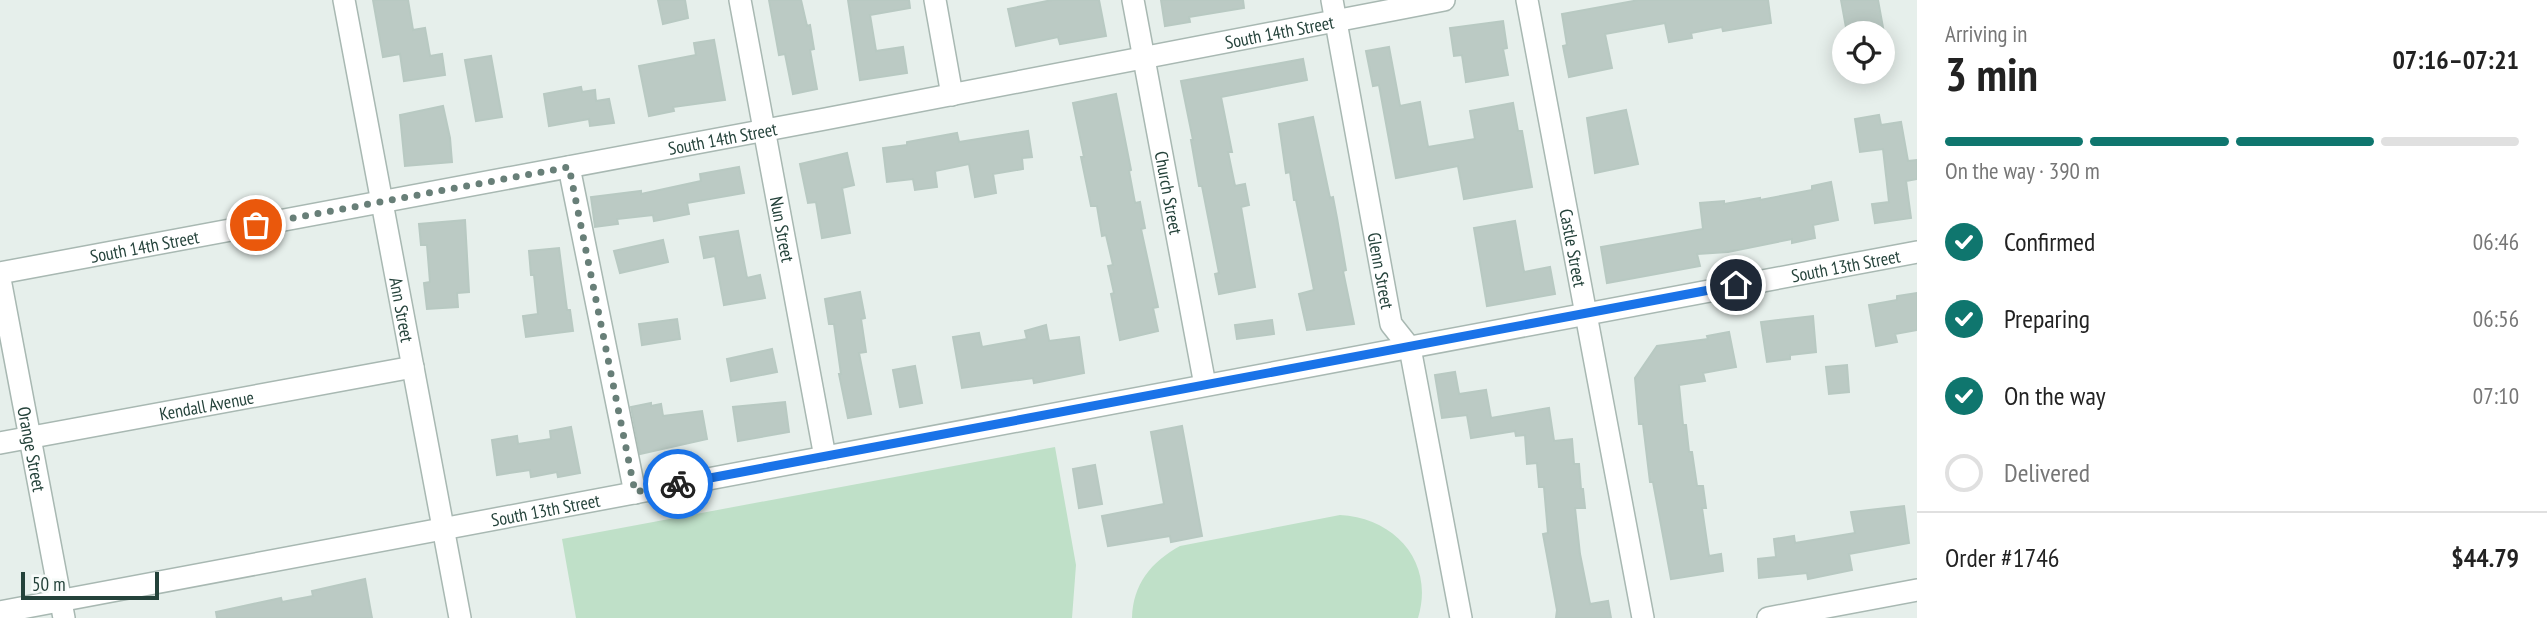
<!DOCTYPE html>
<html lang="en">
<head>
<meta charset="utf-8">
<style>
  body { margin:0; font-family:"PT Sans Narrow",sans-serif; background:#f2f2f2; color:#222; height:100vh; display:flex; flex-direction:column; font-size:26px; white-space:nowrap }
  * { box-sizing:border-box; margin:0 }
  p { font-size:23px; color:#767676 }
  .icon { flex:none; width:38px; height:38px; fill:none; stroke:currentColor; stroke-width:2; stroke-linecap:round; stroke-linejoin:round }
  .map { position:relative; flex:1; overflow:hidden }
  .drawer { display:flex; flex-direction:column; background:#fff; width:630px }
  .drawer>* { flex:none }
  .controls { position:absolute; left:1832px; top:21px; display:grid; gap:14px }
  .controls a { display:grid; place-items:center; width:63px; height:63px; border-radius:50%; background:#fff; box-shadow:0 4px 18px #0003; font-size:35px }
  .scale { position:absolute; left:21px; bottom:18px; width:138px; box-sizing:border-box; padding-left:7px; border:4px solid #24423a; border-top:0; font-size:19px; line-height:24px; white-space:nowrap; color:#24423a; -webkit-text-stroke:5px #f7fbf9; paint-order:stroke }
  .pin { position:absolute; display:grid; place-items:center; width:60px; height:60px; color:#fff; margin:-30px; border:4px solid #fff; border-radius:50%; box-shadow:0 2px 7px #0007 }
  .courier { position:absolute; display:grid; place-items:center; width:70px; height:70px; margin:-35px; border:5px solid #1a73e8; border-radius:50%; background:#fff; color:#222; box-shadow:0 2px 9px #0007 }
  .summary em { font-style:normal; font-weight:700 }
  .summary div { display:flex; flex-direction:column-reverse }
  .summary { display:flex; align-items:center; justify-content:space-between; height:119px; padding:0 28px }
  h1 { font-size:46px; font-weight:700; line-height:52px }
  .bar { display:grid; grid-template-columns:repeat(4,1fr); gap:10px 7px; align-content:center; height:84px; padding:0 28px }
  .bar i { height:9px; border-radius:5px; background:#e0e0e0 }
  .bar .current { background:#0f766e }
  .bar p { grid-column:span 4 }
  .line { display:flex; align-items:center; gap:18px; padding:0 28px; border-top:2px solid #e0e0e0 }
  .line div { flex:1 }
  ol { padding:0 28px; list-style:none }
  li { display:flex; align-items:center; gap:21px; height:77px }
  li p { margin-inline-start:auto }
  li .icon { padding:7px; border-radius:50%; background:#0f766e; color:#fff; stroke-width:4 }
  li:last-child { color:#767676 }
  li i { width:38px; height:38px; border:4px solid #e0e0e0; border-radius:50% }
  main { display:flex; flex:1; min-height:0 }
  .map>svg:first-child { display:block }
  .green { fill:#bfe0c8 }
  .building { fill:#bbcac4; stroke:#b8c9c2; stroke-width:2 }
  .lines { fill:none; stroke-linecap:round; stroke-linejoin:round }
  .minor-casing { stroke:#a8b8b2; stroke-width:24 }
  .minor { stroke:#fff; stroke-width:21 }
  .done { stroke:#687f78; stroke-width:7; stroke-dasharray:0 12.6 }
  .route { stroke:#1a73e8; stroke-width:9 }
  .labels { text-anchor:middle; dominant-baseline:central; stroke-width:5; stroke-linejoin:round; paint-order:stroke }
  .street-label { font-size:18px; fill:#24423a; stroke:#f7fbf9 }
</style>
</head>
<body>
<main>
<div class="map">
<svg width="1917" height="618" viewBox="0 0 1917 618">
  <rect width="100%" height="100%" fill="#e6efeb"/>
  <!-- green -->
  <path class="green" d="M 1055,447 L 1076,565 L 1072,618 L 576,618 L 562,539 Z
    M 1340,515 C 1395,518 1435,562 1418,618 L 1132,618 C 1133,584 1151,562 1180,546 Z"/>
  <!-- building -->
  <path class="building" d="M 373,0 L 408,0 L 413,30 L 425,28 L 430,56 L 442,54 L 445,75 L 404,81 L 400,54 L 383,57 Z
    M 658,0 L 685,0 L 688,18 L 663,24 Z
    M 769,0 L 801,0 L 807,26 L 810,25 L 814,49 L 810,50 L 817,89 L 793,94 L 785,54 L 779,55 Z
    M 848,0 L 909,0 L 910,8 L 870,15 L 876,51 L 903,47 L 907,73 L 860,80 Z
    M 1052,0 L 1099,0 L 1106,36 L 1060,44 L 1058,37 L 1016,46 L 1008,9 Z
    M 1161,0 L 1243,0 L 1244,8 L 1189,17 L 1190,22 L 1165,26 Z
    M 1639,0 L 1768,0 L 1771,23 L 1723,31 L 1722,27 L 1691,33 L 1692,38 L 1669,42 L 1665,23 L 1605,34 L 1612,68 L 1569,77 L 1563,46 L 1567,45 L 1562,14 Z
    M 1841,0 L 1878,0 L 1884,33 L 1847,33 Z
    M 1503,21 L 1507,48 L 1503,49 L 1508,75 L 1466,82 L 1462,55 L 1454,56 L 1450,28 Z
    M 714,40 L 725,100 L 673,107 L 674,111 L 649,116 L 639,66 L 696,55 L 694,43 Z
    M 1389,47 L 1400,106 L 1420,102 L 1428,147 L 1475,139 L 1470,111 L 1513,103 L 1518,131 L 1522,131 L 1532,187 L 1464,199 L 1458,166 L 1396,178 L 1379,85 L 1373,86 L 1366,51 Z
    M 491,56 L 502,117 L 476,121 L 465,60 Z
    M 1303,59 L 1307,80 L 1221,97 L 1232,152 L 1228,152 L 1235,186 L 1245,184 L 1249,205 L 1241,207 L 1255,287 L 1219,294 L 1215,274 L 1219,273 L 1202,186 L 1199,186 L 1191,140 L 1193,140 L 1181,81 Z
    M 581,87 L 582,92 L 595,90 L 596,101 L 609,99 L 614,123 L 590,126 L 589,119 L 549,126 L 544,94 Z
    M 1116,94 L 1131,170 L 1129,171 L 1135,203 L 1140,202 L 1145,228 L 1141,229 L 1158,307 L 1153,308 L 1158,331 L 1120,340 L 1111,294 L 1114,293 L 1108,266 L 1113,265 L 1106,235 L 1102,236 L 1097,206 L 1091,206 L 1081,157 L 1084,157 L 1073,103 Z
    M 443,106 L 450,138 L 452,162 L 405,166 L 400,115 Z
    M 1626,110 L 1638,164 L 1595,173 L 1587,118 Z
    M 1879,115 L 1881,125 L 1901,122 L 1908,161 L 1917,160 L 1917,179 L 1906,181 L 1911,218 L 1875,223 L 1872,204 L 1889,202 L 1883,149 L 1860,152 L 1855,119 Z
    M 1313,117 L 1330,198 L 1333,197 L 1337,218 L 1346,270 L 1343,271 L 1354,324 L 1307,330 L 1299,294 L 1314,290 L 1296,200 L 1294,200 L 1290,172 L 1286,173 L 1279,124 Z
    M 1028,131 L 1032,157 L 1022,158 L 1023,169 L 993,174 L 996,193 L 975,197 L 969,164 L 935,171 L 937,187 L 915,190 L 913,179 L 887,182 L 883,148 L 907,145 L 907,142 L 957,133 L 959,142 Z
    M 847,153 L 854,185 L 842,188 L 850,233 L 822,238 L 816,202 L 808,203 L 800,164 Z
    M 739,167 L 744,193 L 687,203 L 689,214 L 654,221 L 653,215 L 617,219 L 618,224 L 595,227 L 591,197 L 641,191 L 641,194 L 701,181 L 700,174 Z
    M 1831,182 L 1838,220 L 1813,225 L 1815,238 L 1792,243 L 1792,239 L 1728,252 L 1697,254 L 1700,266 L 1607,283 L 1601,247 L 1703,229 L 1700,203 L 1724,201 L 1724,204 L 1760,198 L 1760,200 L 1812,190 L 1812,186 Z
    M 465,220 L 469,292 L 457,293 L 458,307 L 427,309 L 424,283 L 430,282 L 427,245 L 421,245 L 419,224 Z
    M 1515,221 L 1524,272 L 1550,267 L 1555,294 L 1487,306 L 1474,228 Z
    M 738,231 L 747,278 L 760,275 L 765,298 L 724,305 L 715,256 L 704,258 L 700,237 Z
    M 663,240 L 668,262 L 620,273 L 614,251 Z
    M 559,248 L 567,310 L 570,310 L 573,331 L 526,337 L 523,316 L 538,314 L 534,275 L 531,275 L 529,251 Z
    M 860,292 L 865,318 L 861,319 L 866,352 L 859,353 L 871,414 L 848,418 L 839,374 L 841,374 L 834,324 L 829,324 L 825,299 Z
    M 1917,293 L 1917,330 L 1895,334 L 1897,342 L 1876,346 L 1869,305 L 1897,300 L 1897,296 Z
    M 1813,316 L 1816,352 L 1790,355 L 1790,359 L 1767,362 L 1761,322 Z
    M 677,319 L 680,339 L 642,345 L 639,324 Z
    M 1272,320 L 1274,334 L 1237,339 L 1235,325 Z
    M 1046,325 L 1049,341 L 1079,337 L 1084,373 L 1034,383 L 1033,378 L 962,388 L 953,337 L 979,333 L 982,347 L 1027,339 L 1025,331 Z
    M 1729,332 L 1736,367 L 1703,373 L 1705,381 L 1679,385 L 1683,425 L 1686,425 L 1689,452 L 1692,452 L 1697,486 L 1703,486 L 1706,508 L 1702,508 L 1709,556 L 1721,554 L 1723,571 L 1671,579 L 1653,482 L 1650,482 L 1643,424 L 1639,424 L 1635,378 L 1657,346 L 1708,339 L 1707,336 Z
    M 772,349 L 777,372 L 731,381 L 727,359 Z
    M 1847,365 L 1849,392 L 1829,394 L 1826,367 Z
    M 915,366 L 922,403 L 900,407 L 893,370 Z
    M 1455,372 L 1459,394 L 1486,390 L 1491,418 L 1549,408 L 1554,441 L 1572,439 L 1574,464 L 1579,464 L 1581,489 L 1583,489 L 1585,508 L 1575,508 L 1580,554 L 1590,604 L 1608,601 L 1611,618 L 1556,618 L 1557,610 L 1543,534 L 1548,533 L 1544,487 L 1539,487 L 1537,463 L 1527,464 L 1525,435 L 1516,436 L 1515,431 L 1471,438 L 1467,415 L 1442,418 L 1435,375 Z
    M 785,402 L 789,432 L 738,441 L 733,407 Z
    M 651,403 L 651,406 L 661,404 L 663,416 L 702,411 L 707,439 L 640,454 L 631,407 Z
    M 1182,426 L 1202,536 L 1171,542 L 1170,536 L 1108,546 L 1102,516 L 1164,504 L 1151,432 Z
    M 571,427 L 580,473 L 558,477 L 557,472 L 531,477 L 530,470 L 497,475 L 492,440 L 517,436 L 518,444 L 551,439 L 550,431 Z
    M 1095,465 L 1102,504 L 1079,508 L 1073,469 Z
    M 1904,506 L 1909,543 L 1849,554 L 1852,570 L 1808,579 L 1807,573 L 1759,578 L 1758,559 L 1776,557 L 1774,539 L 1794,536 L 1795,543 L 1855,533 L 1851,512 Z
    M 365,579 L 372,618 L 217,618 L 216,612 L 281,598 L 282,602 L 313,596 L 312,591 Z"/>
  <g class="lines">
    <defs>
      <g id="minor">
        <path id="s1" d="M 344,0 L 460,618"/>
        <path id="s2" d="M 740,0 L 825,457"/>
        <path d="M 935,0 L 952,95"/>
        <path id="s3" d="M 1133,0 L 1205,385"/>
        <path id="s4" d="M 1332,0 L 1391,324 L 1410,348 L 1461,618"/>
        <path id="s5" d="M 1527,0 L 1643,618"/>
        <path d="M 569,167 L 635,493"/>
        <path id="s6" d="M 0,273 L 825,119 L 1444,0"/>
        <path id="s7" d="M 0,279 L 64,618"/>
        <path id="s8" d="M 0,443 L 413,367"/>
        <path id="s9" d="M 0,612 L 1917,252"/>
        <path d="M 1768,618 L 1917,590"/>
      </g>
    </defs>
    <!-- minor casing -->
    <use href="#minor" class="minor-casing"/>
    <!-- minor -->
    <use href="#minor" class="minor"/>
  </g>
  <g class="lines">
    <!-- done -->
    <path class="done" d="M 256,225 L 569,167 L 635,492 L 678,484"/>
    <!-- route -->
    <path class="route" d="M 678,484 L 1736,285"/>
  </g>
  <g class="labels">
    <!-- street labels -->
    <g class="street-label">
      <text stroke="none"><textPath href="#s6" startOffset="1302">South 14th Street</textPath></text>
      <text stroke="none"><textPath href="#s6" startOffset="735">South 14th Street</textPath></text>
      <text stroke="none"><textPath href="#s3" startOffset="196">Church Street</textPath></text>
      <text stroke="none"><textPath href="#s2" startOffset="233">Nun Street</textPath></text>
      <text stroke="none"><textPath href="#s6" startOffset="147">South 14th Street</textPath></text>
      <text stroke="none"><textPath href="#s5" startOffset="252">Castle Street</textPath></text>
      <text stroke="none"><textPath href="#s9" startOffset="1878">South 13th Street</textPath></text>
      <text stroke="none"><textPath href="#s4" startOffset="275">Glenn Street</textPath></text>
      <text stroke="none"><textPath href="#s1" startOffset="315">Ann Street</textPath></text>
      <text stroke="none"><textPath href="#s8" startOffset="210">Kendall Avenue</textPath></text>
      <text stroke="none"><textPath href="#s7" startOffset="173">Orange Street</textPath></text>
      <text stroke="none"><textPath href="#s9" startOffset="555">South 13th Street</textPath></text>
    </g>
  </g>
</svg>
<div class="controls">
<a><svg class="icon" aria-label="locate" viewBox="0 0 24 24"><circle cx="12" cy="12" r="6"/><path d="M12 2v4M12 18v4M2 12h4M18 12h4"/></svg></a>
</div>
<div class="scale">50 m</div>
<div class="pin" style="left:256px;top:225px;background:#ea580c"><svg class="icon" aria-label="bag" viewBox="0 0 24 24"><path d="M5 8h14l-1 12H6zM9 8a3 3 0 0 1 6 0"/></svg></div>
<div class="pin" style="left:1736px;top:285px;background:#1f2937"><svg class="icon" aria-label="home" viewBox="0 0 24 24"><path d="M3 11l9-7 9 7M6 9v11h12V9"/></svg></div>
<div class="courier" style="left:678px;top:484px"><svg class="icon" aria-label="bike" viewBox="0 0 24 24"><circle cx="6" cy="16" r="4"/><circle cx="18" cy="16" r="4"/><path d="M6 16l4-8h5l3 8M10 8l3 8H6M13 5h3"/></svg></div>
</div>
<section class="drawer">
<div class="summary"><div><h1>3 min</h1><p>Arriving in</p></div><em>07:16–07:21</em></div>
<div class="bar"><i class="current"></i><i class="current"></i><i class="current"></i><i></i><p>On the way · 390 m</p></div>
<ol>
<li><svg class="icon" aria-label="check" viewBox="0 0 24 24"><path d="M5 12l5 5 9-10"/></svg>Confirmed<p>06:46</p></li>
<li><svg class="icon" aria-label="check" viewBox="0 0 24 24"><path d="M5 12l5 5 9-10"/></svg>Preparing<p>06:56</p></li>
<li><svg class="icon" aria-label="check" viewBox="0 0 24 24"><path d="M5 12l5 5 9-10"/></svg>On the way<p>07:10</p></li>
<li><i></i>Delivered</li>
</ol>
<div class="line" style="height:91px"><div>Order #1746</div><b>$44.79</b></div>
</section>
</main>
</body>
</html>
